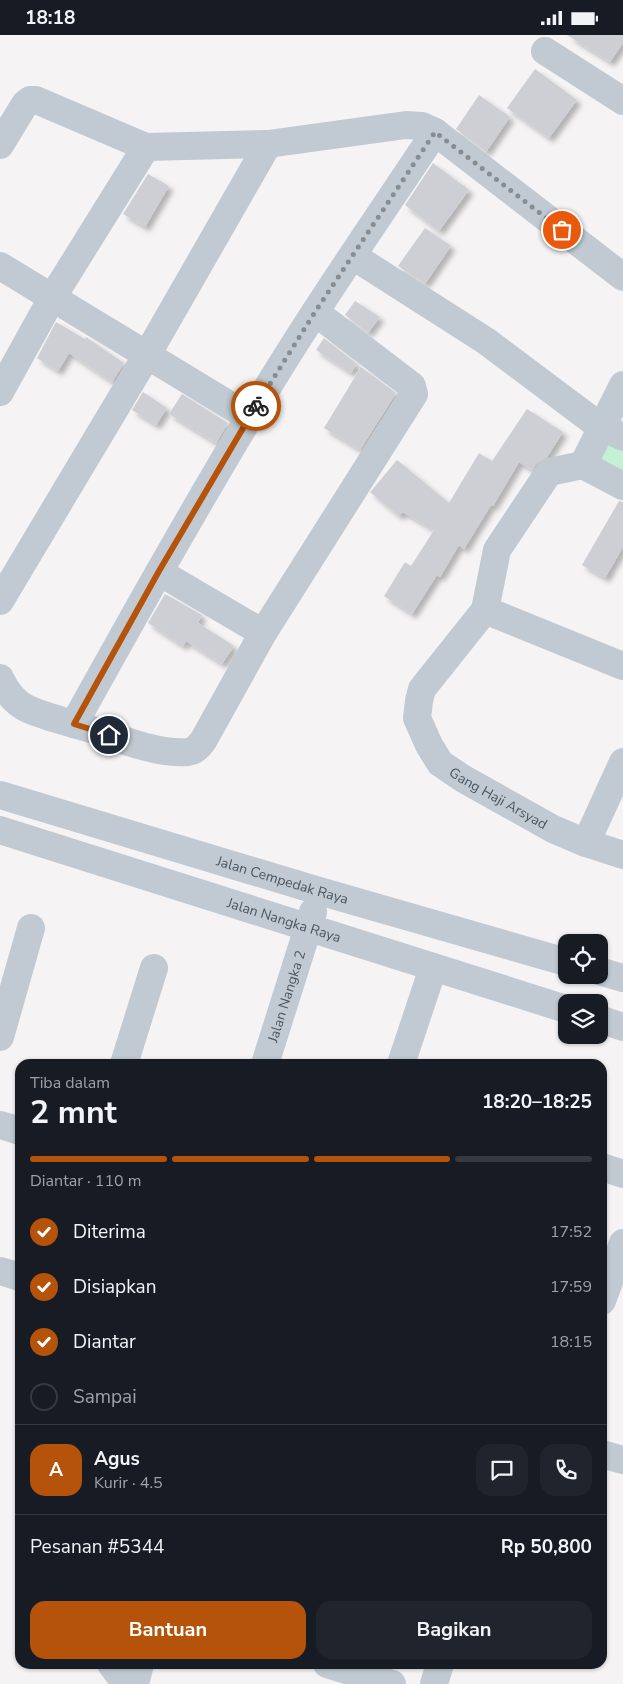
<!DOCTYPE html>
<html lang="id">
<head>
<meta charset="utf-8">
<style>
  body { margin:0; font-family:"Nunito Sans",sans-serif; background:#20242c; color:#f1f3f6; height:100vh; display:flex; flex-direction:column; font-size:19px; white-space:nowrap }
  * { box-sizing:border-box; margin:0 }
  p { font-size:16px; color:#9ea1a6 }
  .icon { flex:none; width:28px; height:28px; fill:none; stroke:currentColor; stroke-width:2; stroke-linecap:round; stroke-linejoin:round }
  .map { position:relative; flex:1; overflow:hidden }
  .details { position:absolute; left:15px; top:1024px; width:592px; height:610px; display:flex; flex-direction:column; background:#171b24; border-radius:15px; box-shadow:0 1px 4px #0004 }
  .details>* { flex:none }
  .tools { position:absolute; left:558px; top:899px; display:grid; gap:10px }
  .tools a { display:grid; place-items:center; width:50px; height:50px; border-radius:10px; background:#171b24; box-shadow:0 1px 4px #0004; font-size:25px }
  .pin { position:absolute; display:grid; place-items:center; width:42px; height:42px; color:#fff; margin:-21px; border:2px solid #fff; border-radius:50%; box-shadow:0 1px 5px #0007 }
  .courier { position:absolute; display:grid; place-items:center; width:50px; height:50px; margin:-25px; border:4px solid #b45309; border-radius:50%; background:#fff; color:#222; box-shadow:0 1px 6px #0007 }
  .head em { font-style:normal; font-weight:700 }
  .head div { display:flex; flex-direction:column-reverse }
  .head { display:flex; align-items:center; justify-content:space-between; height:85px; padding:0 15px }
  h1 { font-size:32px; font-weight:700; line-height:38px }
  .bar { display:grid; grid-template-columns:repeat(4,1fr); gap:8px 5px; align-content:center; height:60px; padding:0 15px }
  .bar i { height:6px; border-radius:4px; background:#363941 }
  .bar .selected { background:#b45309 }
  .bar p { grid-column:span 4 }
  .line { display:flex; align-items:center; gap:12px; padding:0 15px; border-top:1px solid #363941 }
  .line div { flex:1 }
  .round { display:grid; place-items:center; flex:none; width:52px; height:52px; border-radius:15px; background:#20242c }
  ol { padding:0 15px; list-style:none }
  li { display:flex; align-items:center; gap:15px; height:55px }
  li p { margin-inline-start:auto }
  li .icon { padding:5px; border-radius:50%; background:#b45309; color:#fff; stroke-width:4 }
  li:last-child { color:#9ea1a6 }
  li i { width:28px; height:28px; border:2px solid #363941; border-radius:50% }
  .primary-button { display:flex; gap:10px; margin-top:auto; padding:10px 15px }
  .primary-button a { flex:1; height:58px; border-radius:15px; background:#b45309; color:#fff; font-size:20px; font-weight:700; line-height:58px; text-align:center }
  .primary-button a+a { background:#20242c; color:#f1f3f6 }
  .status { display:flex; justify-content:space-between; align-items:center; height:35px; padding:0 25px; background:#171b24; direction:ltr }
  .status svg { height:14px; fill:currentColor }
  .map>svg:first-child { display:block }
  .green { fill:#c3f1d5 }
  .building { fill:#cdcfd5; filter:url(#shadow) }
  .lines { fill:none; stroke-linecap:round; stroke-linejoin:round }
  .minor { stroke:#c1cad2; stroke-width:28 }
  .done { stroke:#868d94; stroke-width:5; stroke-dasharray:0 9 }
  .route { stroke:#b45309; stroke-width:6 }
  .labels { text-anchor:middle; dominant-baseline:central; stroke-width:4; stroke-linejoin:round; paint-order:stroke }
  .street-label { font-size:14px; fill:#4a5661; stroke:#fff }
</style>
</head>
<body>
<div class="status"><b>18:18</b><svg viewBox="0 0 49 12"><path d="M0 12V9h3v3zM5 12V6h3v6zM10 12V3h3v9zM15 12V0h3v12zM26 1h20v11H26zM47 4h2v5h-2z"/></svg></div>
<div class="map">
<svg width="623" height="1649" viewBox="0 0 623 1649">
  <defs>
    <filter id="shadow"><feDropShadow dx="4.5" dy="4.5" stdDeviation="2.5" flood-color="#0004"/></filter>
  </defs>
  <rect width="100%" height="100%" fill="#f5f3f3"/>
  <!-- green -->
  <path class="green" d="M 598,390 L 623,403 L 623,451 L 583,430 Z"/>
  <!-- building -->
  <path class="building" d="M 567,0 L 623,0 L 623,8 L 610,27 Z
    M 535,34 L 577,65 L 549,103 L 507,73 Z
    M 479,60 L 510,82 L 486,117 L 456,94 Z
    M 433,128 L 469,155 L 439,196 L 405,170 Z
    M 148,139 L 169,151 L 145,192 L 123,179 Z
    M 425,193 L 451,211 L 425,249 L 398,231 Z
    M 355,266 L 380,282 L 368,298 L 345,280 Z
    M 56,287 L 85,304 L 86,302 L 124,328 L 112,347 L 69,318 L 58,336 L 37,323 Z
    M 324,303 L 357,329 L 351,338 L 316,315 Z
    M 361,332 L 396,358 L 360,415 L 324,393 Z
    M 143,357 L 167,373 L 156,390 L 132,375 Z
    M 182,359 L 228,388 L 216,408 L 169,379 Z
    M 527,374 L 563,397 L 547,422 L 537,428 L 532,435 L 519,427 L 493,471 L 491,470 L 464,514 L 459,510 L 440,542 L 437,540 L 412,579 L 384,561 L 405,527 L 411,531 L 434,495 L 403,477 L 399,481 L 370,457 L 372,455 L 397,425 L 449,468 L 479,418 L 492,426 Z
    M 619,466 L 623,467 L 623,512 L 605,543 L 582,530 Z
    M 165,559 L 202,580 L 198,588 L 234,611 L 222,629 L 186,606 L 183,611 L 148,588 Z"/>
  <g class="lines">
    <!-- minor -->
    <g class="minor">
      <path d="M 545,16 L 623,66"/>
      <path d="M 0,110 L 25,69 L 30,65 L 36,65 L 146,112 L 268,109 L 406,90 L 422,91 L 435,97 L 623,242"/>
      <path d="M 353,221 L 486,306 L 598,390 L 623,402"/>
      <path d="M 0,231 L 249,382"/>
      <path d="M 0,357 L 52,263 L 146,112"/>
      <path id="s1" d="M 583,430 L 549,437 L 497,515 L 485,575 L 422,654 L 419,666 L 417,683 L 429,710 L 440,728 L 462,743 L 553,794 L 586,808 L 623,820"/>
      <path d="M 583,430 L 623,350"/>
      <path d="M 583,430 L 623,451"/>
      <path d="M 159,537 L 263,598"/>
      <path d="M 0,566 L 147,320 L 268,109"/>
      <path d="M 485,575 L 623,631"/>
      <path d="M 0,643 C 6,656 15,668 28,674 C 46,682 68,687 87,693 C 116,702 158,720 188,717 C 195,716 199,711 203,706 L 263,598 L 414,359 L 412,351 L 315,277"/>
      <path d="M 74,689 C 131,586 188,484 249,383 C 307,285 372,192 435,97"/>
      <path id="s2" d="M 0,760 L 319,856 L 566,927"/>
      <path id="s3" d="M 0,795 L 566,974"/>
      <path d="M 586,808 L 623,727"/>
      <path d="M 599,936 L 623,943"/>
      <path d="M 599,984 L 623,992"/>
      <path d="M 0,1002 L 31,893"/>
      <path d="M 124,1029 L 154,933"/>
      <path id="s4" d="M 265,1029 L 313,877"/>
      <path d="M 401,1029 L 433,933"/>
      <path d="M 0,1090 L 20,1096"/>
      <path d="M 602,1132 L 623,1139"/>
      <path d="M 0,1236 L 20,1242"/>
      <path d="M 602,1266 L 623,1208"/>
      <path d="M 602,1419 L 623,1425"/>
      <path d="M 111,1629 L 126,1649"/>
      <path d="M 327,1629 L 392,1649"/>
      <path d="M 135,1649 L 140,1629"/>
      <path d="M 434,1649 L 440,1629"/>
    </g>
  </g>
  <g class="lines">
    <!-- done -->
    <path class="done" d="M 256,371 L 315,277 L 435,97 L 562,195"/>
    <!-- route -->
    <path class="route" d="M 109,700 L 74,689 L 159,536 L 256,371"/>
  </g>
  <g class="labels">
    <!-- street labels -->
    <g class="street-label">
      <text stroke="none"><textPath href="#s1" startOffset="439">Gang Haji Arsyad</textPath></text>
      <text stroke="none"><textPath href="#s2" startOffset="295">Jalan Cempedak Raya</textPath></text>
      <text stroke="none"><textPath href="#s3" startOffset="298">Jalan Nangka Raya</textPath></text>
      <text stroke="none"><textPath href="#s4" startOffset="71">Jalan Nangka 2</textPath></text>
    </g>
  </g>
</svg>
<div class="tools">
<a><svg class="icon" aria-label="locate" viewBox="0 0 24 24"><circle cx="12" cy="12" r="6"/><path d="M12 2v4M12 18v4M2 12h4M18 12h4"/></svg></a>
<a><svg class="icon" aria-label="layers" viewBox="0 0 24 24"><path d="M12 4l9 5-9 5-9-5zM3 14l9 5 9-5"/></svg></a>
</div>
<div class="pin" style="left:562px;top:195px;background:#ea580c"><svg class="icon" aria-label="bag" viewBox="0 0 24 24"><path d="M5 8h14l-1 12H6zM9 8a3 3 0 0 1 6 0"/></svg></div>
<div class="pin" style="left:109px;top:700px;background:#1f2937"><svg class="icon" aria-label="home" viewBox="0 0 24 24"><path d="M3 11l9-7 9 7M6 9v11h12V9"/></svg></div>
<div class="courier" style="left:256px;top:371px"><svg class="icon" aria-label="bike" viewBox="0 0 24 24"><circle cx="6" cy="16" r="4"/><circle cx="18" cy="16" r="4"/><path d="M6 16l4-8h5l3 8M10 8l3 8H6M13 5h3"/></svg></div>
<section class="details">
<div class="head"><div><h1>2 mnt</h1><p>Tiba dalam</p></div><em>18:20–18:25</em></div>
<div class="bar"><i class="selected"></i><i class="selected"></i><i class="selected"></i><i></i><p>Diantar · 110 m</p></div>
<ol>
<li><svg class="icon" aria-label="check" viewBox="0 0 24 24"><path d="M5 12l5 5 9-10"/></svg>Diterima<p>17:52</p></li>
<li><svg class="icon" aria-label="check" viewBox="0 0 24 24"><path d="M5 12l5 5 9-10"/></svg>Disiapkan<p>17:59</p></li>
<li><svg class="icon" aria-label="check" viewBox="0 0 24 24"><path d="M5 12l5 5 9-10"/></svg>Diantar<p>18:15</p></li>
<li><i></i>Sampai</li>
</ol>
<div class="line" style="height:90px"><b class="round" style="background:#b45309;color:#fff">A</b><div><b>Agus</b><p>Kurir · 4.5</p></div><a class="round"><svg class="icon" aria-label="chat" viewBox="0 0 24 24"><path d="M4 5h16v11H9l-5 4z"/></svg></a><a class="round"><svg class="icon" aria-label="phone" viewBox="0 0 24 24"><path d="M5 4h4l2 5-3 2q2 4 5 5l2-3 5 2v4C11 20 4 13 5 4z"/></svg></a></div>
<div class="line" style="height:65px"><div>Pesanan #5344</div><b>Rp 50,800</b></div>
<div class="primary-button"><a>Bantuan</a><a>Bagikan</a></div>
</section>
</div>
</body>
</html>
